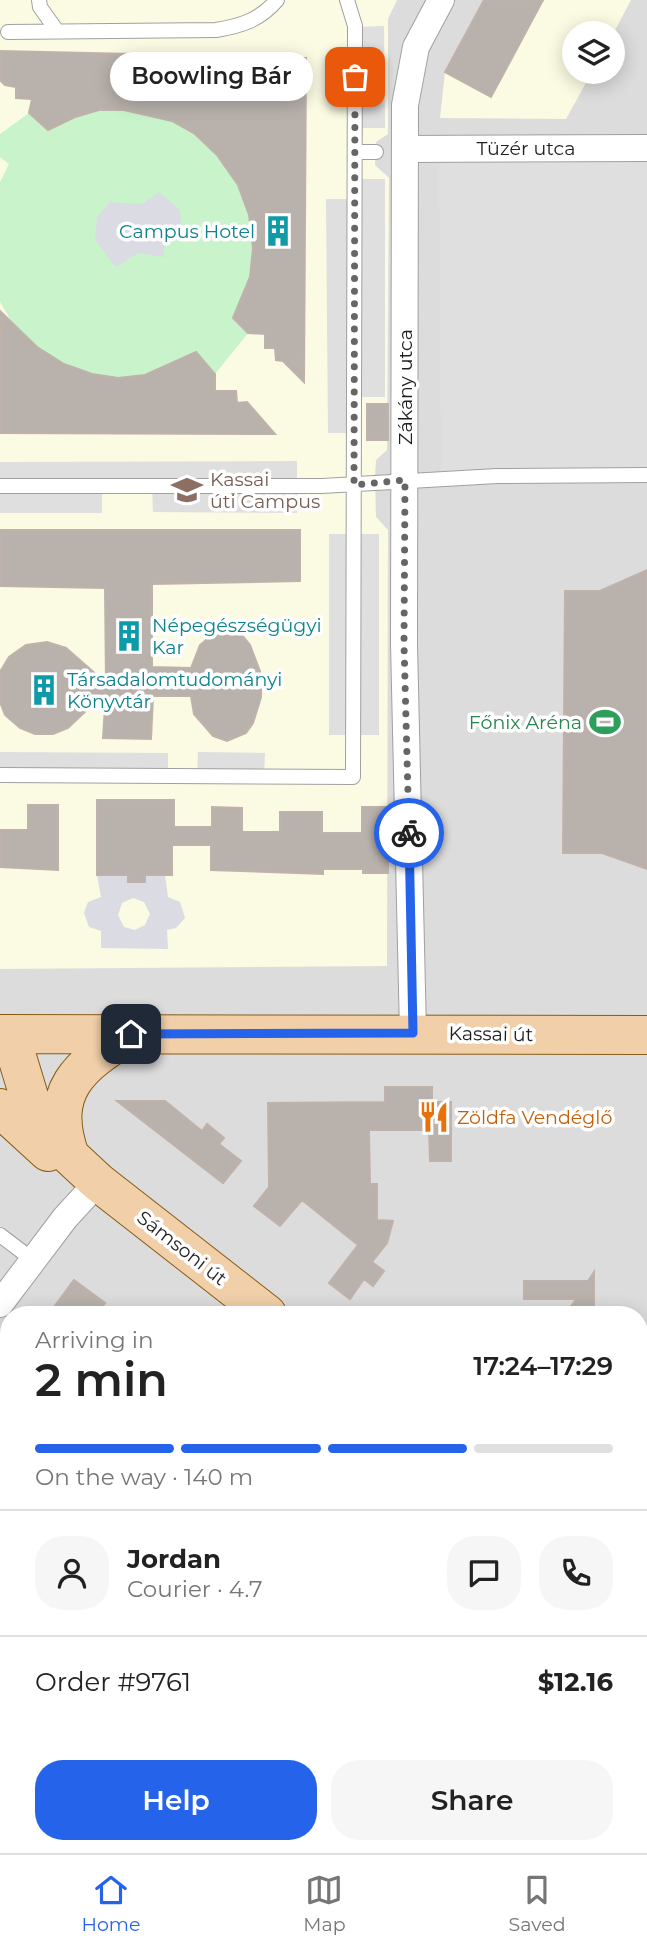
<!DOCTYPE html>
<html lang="en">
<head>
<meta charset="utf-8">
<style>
  body { margin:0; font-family:Montserrat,sans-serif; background:#f6f6f6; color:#222; height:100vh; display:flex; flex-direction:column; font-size:26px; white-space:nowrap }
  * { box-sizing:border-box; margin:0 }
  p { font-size:23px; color:#767676 }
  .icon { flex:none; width:38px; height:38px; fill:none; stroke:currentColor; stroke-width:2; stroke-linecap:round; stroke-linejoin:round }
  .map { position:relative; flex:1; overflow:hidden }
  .details { position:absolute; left:0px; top:1306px; width:648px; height:548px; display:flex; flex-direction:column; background:#fff; border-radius:28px 28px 0 0; box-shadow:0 4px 18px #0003 }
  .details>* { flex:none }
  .fabs { position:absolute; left:562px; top:21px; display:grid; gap:14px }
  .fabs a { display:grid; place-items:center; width:63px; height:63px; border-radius:50%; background:#fff; box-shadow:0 4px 18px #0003; font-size:35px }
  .pin { position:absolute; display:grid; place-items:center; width:60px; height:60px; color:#fff; margin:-30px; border-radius:14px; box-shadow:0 4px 10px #0006 }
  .courier { position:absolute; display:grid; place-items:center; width:70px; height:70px; margin:-35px; border:5px solid #2563eb; border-radius:50%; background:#fff; color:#222; box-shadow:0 2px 9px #0007 }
  .bubble { position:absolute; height:49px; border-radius:24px; background:#fff; box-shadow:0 4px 18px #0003; font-size:23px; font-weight:600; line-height:49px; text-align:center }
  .overview em { font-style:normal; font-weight:600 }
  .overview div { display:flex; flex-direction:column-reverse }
  .overview { display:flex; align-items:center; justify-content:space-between; height:119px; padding:0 35px }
  h1 { font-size:46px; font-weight:600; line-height:52px }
  .bar { display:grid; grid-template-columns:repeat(4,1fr); gap:10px 7px; align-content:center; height:84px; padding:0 35px }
  .bar i { height:9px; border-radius:5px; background:#e0e0e0 }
  .bar .active { background:#2563eb }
  .bar p { grid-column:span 4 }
  .line { display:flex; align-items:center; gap:18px; padding:0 35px; border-top:2px solid #e0e0e0 }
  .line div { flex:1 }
  .round { display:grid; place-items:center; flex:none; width:74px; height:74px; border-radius:28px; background:#f6f6f6 }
  .primary-button { display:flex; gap:14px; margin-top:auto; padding:14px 35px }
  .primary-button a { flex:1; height:80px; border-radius:28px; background:#2563eb; color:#fff; font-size:28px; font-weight:600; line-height:80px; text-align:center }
  .primary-button a+a { background:#f6f6f6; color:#222 }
  .dock { display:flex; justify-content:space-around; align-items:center; height:98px; border-top:2px solid #e0e0e0; background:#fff; font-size:19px; color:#767676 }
  .dock a { display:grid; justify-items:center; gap:4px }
  .dock .active { color:#2563eb }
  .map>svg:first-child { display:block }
  .residential { fill:#dddcdc; fill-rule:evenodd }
  .education { fill:#fbfae3 }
  .park { fill:#c9f3ca }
  .parking { fill:#dfdfdf }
  .plaza { fill:#dbdbe4; fill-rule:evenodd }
  .building { fill:#b8b1ac; stroke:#bfb2aa; stroke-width:2 }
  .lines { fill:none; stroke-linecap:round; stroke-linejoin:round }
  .lane-casing { stroke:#a0a0a0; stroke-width:16 }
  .street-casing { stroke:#a0a0a0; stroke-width:28 }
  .primary-casing { stroke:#885c12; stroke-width:40 }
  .lane { stroke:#fff; stroke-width:14 }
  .street { stroke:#fff; stroke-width:26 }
  .primary { stroke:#f1cfa9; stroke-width:38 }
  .done { stroke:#686665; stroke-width:7; stroke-dasharray:0 12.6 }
  .route { stroke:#2563eb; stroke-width:9 }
  .labels { text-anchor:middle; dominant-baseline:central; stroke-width:7; stroke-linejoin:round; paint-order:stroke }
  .street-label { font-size:19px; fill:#1f1f1f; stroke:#fff }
  .culture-label { font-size:19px; fill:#0d838f; stroke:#fff; text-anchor:start }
  .education-label { font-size:19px; fill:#785e54; stroke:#fff; text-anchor:start }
  .leisure-label { font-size:19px; fill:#27864d; stroke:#fff; text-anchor:end }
  .food-label { font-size:19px; fill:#c56008; stroke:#fff; text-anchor:start }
</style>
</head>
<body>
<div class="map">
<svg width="647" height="1853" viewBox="0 0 647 1853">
  <rect width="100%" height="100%" fill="#efebe6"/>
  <!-- residential -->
  <path class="residential" d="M 0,0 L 647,0 L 647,1853 L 0,1853 ZM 574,33 L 612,33 L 612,72 L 574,72 ZM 9,1314 L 639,1314 L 639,1844 L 9,1844 Z"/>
  <!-- education -->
  <path class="education" d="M 0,0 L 397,0 L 388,19 L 388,134 L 376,142 L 375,165 L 389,178 L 387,450 L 376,460 L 375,476 L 376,517 L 388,530 L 387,966 L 0,969 Z
    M 484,0 L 631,0 L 613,34 L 574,33 L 574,72 L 592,72 L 566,119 L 440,118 L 445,72 Z"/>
  <!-- park -->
  <path class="park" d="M 99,110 C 123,110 150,112 173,121 C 230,145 264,219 249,278 C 246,292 239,305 233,318 L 248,333 L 215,374 L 196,352 L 145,375 L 118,378 L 92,374 L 65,364 L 37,347 L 13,324 L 0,302 L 0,182 L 9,164 L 0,157 L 0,134 L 29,113 L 48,130 L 75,117 Z"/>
  <!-- parking -->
  <path class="parking" d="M 384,26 L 385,128 L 355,128 L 355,27 Z
    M 647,148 L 647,475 L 441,478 L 439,149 Z
    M 355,179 L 385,179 L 385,397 L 354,397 L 354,433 L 328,433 L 326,199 L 355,199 Z
    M 297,461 L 297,513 L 153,512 L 152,486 L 102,486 L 102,513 L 0,513 L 0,462 Z
    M 329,534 L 379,534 L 379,735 L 329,735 Z
    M 0,752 L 168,753 L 168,776 L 0,775 Z
    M 198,752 L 265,753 L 264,777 L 197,776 Z"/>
  <!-- plaza -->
  <path class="plaza" d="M 159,192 L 180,210 L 181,232 L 164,247 L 164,257 L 138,253 L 116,267 L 95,240 L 97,217 L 110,202 L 142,204 Z
    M 97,875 L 128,875 L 128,881 L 136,882 L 145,882 L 145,875 L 165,875 L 168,897 L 180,902 L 185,918 L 176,928 L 167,930 L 168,949 L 101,948 L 101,931 L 89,927 L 84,913 L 88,902 L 101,897 ZM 133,898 L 144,902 L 150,914 L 145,925 L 135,930 L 124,927 L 118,915 L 122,903 Z"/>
  <!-- building -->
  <path class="building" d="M 484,0 L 543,0 L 491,97 L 445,72 Z
    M 0,51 L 306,58 L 304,382 L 283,361 L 276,360 L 275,348 L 265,348 L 265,334 L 248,333 L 233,318 L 250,277 L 253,248 L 249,215 L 238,185 L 217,155 L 195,134 L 172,121 L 124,110 L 99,110 L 75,117 L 48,130 L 29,113 L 32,99 L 16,98 L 16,87 L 5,85 L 0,80 Z
    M 0,311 L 37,347 L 64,364 L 92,374 L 118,378 L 145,375 L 196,352 L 215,374 L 215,391 L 236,391 L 237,403 L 247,402 L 275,434 L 0,433 Z
    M 367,404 L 388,404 L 388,440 L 367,440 Z
    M 0,530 L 300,530 L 300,581 L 152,584 L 152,667 L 191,668 L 200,645 L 217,631 L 241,634 L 250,645 L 261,674 L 261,697 L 253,723 L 246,733 L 227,741 L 213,736 L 194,714 L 191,696 L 153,696 L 151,739 L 103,738 L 106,692 L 68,728 L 53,734 L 35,734 L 20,728 L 5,715 L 0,702 L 0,672 L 9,657 L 26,645 L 47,642 L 66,648 L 106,683 L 105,588 L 0,586 Z
    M 647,570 L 647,869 L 602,853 L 563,853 L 565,591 L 600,591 Z
    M 97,800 L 174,800 L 174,827 L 212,827 L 212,807 L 242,808 L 242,832 L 280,832 L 280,812 L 322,812 L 322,833 L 362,833 L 362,807 L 388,807 L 388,873 L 363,873 L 363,869 L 323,869 L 323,874 L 211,870 L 211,845 L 172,845 L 172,875 L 145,875 L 145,882 L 128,882 L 128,875 L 97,875 Z
    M 28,805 L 58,805 L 58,870 L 0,867 L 0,830 L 28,830 Z
    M 385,1087 L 432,1087 L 432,1102 L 451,1102 L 451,1161 L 430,1161 L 429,1130 L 369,1130 L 370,1184 L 377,1184 L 377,1220 L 393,1221 L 387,1243 L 372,1262 L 384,1271 L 373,1286 L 364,1279 L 350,1299 L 329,1283 L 358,1245 L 302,1200 L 280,1226 L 254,1206 L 269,1187 L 268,1103 L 385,1102 Z
    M 117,1101 L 165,1101 L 202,1131 L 207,1124 L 224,1138 L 219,1144 L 241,1161 L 223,1183 Z
    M 594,1272 L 594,1314 L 566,1314 L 576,1299 L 524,1299 L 524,1281 L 588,1281 Z
    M 74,1280 L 105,1303 L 96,1314 L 63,1314 L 54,1307 Z"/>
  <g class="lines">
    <defs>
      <path id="lane" d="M 39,0 L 40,7 L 57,31
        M 8,32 L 216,30 C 241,26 260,20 277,0
        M 355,152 L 376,152
        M 0,486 L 322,486 L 497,476 L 647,475
        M 0,775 L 353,777 L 355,26 L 347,0
        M 0,1235 L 33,1260"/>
      <path id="street" d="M 406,149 L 647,148
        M 413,1033 L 404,644 L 405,105 L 416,47 L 441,0
        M 0,1304 L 65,1218 L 98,1182
        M 639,1494 L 647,1494
        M 0,1708 L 9,1715
        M 639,1775 L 647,1765
        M 181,1844 L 194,1853
        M 578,1853 L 584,1844"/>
      <path id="primary" d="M 0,1034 L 647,1035
        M 10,1034 L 31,1103 L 47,1129 L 70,1156 L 98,1182 L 267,1314
        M 0,1108 L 48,1152
        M 70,1156 C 47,1091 79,1065 131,1034
        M 639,1605 L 647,1612"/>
    </defs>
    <!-- lane casing -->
    <use href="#lane" class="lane-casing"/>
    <!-- street casing -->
    <use href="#street" class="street-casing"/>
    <!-- primary casing -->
    <use href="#primary" class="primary-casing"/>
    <!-- lane -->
    <use href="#lane" class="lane"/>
    <!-- street -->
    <use href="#street" class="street"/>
    <!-- primary -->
    <use href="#primary" class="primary"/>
  </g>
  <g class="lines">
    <!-- done -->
    <path class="done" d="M 355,77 L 354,485 L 405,480 L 404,644 L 409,833"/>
    <!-- route -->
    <path class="route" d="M 131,1034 L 413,1033 L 409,833"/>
  </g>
  <!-- icons -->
  <defs>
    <symbol id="building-bare" viewBox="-9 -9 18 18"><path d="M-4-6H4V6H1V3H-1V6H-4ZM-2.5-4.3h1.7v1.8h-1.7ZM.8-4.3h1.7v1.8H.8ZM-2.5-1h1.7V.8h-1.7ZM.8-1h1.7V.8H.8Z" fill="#0f9aa8" stroke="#fff" stroke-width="2.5" paint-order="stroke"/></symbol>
    <symbol id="university-bare" viewBox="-9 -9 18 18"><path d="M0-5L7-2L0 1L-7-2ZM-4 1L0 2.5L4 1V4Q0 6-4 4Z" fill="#8d6e63" stroke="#fff" stroke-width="2.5" paint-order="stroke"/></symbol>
    <symbol id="stadium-bare" viewBox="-9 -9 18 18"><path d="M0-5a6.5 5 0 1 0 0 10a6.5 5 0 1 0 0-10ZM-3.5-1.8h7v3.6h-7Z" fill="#2e9e5b" stroke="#fff" stroke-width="2.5" paint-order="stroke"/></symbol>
    <symbol id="restaurant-bare" viewBox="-9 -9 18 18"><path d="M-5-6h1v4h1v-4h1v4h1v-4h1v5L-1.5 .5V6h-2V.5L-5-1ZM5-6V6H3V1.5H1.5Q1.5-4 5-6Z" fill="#e8710a" stroke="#fff" stroke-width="2.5" paint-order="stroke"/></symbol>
  </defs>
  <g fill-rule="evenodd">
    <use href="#building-bare" x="256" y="209" width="44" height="44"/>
    <use href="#university-bare" x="165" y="468" width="44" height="44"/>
    <use href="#building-bare" x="107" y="614" width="44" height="44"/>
    <use href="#building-bare" x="22" y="668" width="44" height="44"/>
    <use href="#stadium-bare" x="583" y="700" width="44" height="44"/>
    <use href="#restaurant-bare" x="412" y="1095" width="44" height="44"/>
  </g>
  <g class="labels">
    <!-- street labels -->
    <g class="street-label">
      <text x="526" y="148">Tüzér utca</text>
      <text transform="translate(405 387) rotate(-90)">Zákány utca</text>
      <text transform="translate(491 1034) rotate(1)">Kassai út</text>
      <text transform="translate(182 1248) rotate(38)">Sámsoni út</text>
    </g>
    <!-- culture labels -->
    <g class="culture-label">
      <text x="255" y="231" text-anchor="end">Campus Hotel</text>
      <text x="152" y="625">Népegészségügyi<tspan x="152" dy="22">Kar</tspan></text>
      <text x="67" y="679">Társadalomtudományi<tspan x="67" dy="22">Könyvtár</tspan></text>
    </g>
    <!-- education labels -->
    <g class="education-label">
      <text x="210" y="479">Kassai<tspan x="210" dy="22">úti Campus</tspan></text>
    </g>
    <!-- leisure labels -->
    <g class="leisure-label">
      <text x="582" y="722">Főnix Aréna</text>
    </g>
    <!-- food labels -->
    <g class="food-label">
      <text x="457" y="1117">Zöldfa Vendéglő</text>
    </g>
  </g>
</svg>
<div class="fabs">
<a><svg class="icon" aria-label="layers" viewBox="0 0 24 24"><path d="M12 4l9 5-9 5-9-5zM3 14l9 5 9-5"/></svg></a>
</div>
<div class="pin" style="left:355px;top:77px;background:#ea580c"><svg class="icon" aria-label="bag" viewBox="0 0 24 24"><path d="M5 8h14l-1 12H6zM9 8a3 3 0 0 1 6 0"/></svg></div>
<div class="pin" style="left:131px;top:1034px;background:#1f2937"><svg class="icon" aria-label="home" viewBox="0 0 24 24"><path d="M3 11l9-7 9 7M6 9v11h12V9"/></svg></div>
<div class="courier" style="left:409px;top:833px"><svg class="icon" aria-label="bike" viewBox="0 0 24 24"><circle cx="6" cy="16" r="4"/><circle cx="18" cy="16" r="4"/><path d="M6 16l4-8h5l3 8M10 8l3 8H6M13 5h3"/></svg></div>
<div class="bubble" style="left:110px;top:52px;width:203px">Boowling Bár</div>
<section class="details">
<div class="overview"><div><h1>2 min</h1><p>Arriving in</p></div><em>17:24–17:29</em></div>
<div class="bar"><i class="active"></i><i class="active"></i><i class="active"></i><i></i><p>On the way · 140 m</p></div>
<div class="line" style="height:126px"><a class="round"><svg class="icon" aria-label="person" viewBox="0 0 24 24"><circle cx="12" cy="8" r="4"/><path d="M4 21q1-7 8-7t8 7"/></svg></a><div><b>Jordan</b><p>Courier · 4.7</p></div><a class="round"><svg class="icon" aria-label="chat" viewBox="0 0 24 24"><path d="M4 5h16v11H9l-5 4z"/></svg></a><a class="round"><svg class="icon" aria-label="phone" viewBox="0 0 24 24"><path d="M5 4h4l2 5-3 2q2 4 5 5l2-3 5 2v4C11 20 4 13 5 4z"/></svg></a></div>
<div class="line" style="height:91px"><div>Order #9761</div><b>$12.16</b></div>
<div class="primary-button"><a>Help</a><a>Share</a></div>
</section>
</div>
<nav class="dock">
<a class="active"><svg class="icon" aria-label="home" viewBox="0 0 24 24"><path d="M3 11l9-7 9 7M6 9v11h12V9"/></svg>Home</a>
<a><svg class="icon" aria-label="map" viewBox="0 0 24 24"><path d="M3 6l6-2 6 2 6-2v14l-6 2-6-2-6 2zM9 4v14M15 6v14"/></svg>Map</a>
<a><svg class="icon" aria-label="saved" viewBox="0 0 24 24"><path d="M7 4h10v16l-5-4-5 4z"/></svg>Saved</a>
</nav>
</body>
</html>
